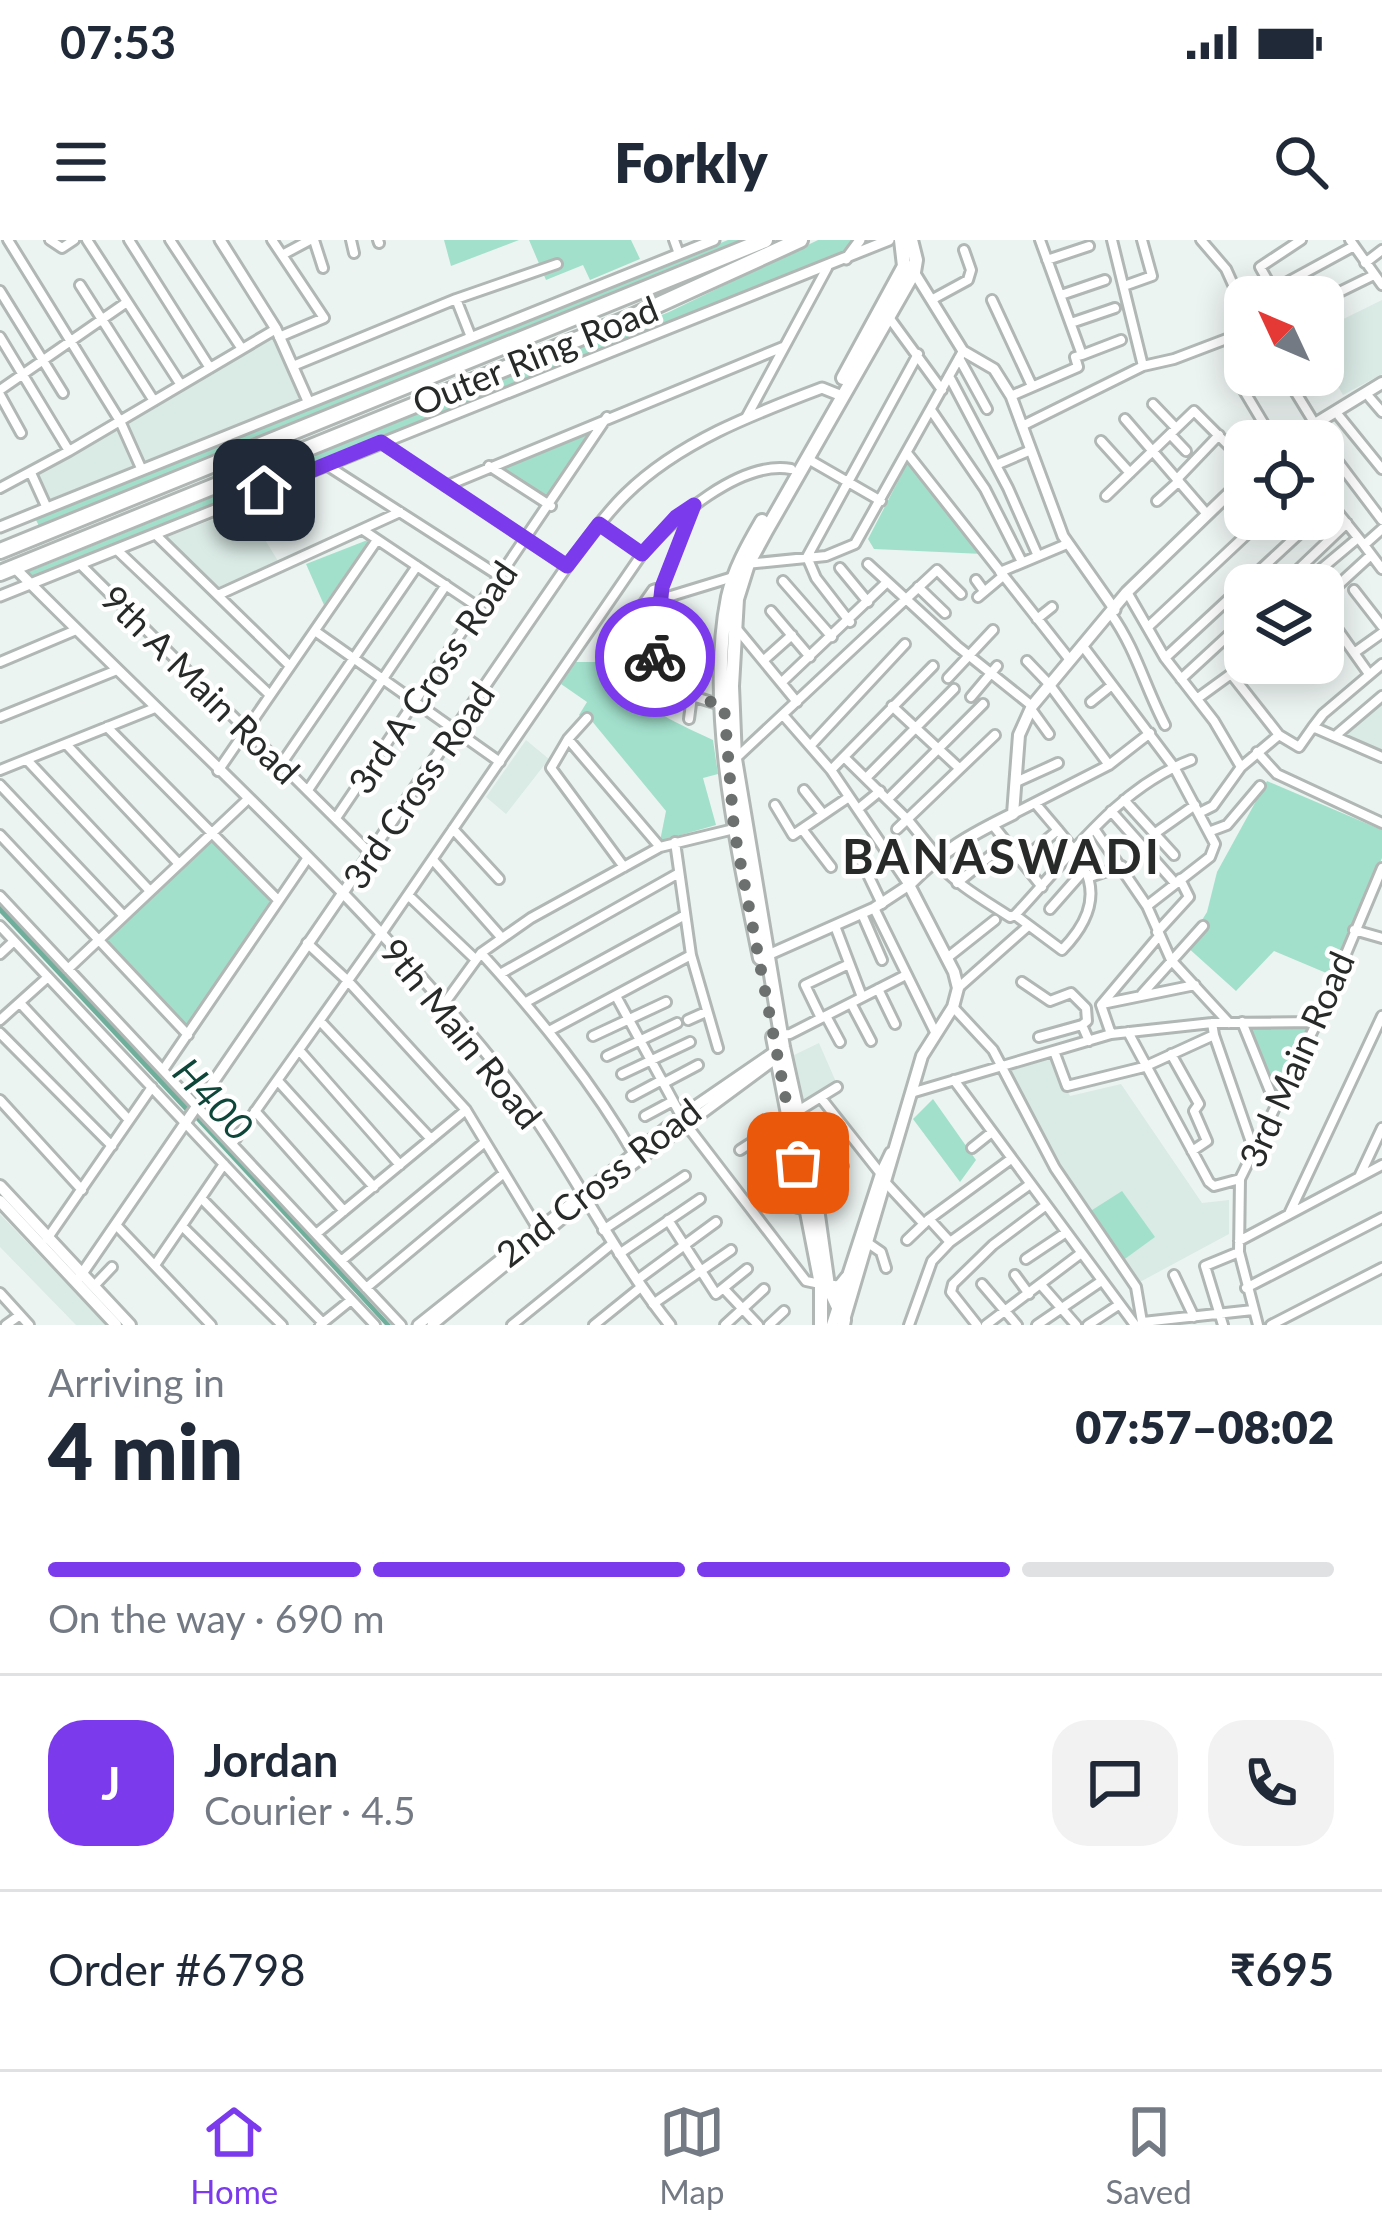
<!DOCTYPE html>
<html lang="en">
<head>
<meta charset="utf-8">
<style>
  body { margin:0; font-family:Lato,sans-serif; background:#f2f2f3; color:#1f2937; height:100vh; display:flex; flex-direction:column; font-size:45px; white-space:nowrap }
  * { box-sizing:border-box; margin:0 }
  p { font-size:39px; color:#747a83 }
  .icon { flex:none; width:66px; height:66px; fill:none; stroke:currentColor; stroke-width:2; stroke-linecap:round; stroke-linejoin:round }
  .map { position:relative; height:1085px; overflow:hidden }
  .sheet { display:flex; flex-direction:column; background:#fff; flex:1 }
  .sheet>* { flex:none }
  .needle { width:78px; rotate:314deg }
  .fabs { position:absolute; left:1224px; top:36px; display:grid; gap:24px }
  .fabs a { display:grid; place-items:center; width:120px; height:120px; border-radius:24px; background:#fff; box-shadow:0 6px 30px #0003; font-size:60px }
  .pin { position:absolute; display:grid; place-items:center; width:102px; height:102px; color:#fff; margin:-51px; border-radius:24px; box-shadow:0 6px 18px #0006 }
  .courier { position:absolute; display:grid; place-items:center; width:120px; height:120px; margin:-60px; border:9px solid #7c3aed; border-radius:50%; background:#fff; color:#222; box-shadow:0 3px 15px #0007 }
  .summary em { font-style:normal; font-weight:800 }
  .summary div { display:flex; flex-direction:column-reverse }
  .summary { display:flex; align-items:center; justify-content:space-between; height:204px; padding:0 48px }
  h1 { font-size:78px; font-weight:800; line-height:90px }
  .bar { display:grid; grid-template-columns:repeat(4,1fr); gap:18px 12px; align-content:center; height:144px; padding:0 48px }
  .bar i { height:15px; border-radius:9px; background:#e0e1e3 }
  .bar .current { background:#7c3aed }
  .bar p { grid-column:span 4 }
  .line { display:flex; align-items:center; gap:30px; padding:0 48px; border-top:3px solid #e0e1e3 }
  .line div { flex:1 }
  .round { display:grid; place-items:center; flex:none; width:126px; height:126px; border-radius:36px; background:#f2f2f3 }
  .status { display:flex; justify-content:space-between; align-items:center; height:84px; padding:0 60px; background:#fff; direction:ltr }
  .status svg { height:33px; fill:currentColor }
  header { display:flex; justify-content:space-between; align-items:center; height:156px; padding:0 48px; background:#fff; font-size:54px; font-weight:800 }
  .tab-bar { display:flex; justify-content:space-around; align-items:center; height:168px; border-top:3px solid #e0e1e3; background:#fff; font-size:33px; color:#747a83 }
  .tab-bar a { display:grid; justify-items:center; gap:6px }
  .tab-bar .current { color:#7c3aed }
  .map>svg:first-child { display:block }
  .built { fill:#daeae5 }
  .green { fill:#a2e0cc }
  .water { fill:#6eae9b }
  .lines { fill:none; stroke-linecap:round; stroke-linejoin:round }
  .minor-casing { stroke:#b0b7b5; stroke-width:14 }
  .tertiary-casing { stroke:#b0b7b5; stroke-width:15 }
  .secondary-casing { stroke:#b0b7b5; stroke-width:16 }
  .primary-casing { stroke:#b0b7b5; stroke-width:18 }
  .trunk-casing { stroke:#b0b7b5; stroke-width:20 }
  .minor { stroke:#fff; stroke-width:8 }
  .tertiary { stroke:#fff; stroke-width:9 }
  .secondary { stroke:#fff; stroke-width:10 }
  .primary { stroke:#fff; stroke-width:12 }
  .trunk { stroke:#fff; stroke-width:14 }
  .done { stroke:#6c716f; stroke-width:12; stroke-dasharray:0 21.6 }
  .route { stroke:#7c3aed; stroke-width:15 }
  .labels { text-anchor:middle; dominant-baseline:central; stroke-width:9; stroke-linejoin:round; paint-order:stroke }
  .street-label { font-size:36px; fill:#272a29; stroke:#fff }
  .water-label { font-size:39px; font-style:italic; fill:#0e473a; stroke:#fff }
  .district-label { font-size:48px; font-weight:bold; letter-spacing:3px; fill:#272a29; stroke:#fff }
</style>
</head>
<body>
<div class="status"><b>07:53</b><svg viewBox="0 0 49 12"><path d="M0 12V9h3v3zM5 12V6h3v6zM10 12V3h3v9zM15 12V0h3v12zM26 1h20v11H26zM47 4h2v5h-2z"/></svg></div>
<header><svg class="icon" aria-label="menu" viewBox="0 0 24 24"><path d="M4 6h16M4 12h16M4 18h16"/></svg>Forkly<svg class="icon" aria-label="search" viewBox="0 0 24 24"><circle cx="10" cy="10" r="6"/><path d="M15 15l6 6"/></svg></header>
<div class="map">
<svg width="1382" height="1085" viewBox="0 0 1382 1085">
  <rect width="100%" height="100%" fill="#ecf4f2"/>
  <!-- built -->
  <path class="built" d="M 1382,60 L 1382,134 L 1343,155 L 1328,129 L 1323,132 L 1323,89 Z
    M 277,95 L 303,159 L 143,223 L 124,182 Z
    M 118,186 L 135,225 L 46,261 L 35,233 Z
    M 245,267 L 278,321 L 217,349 L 165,298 Z
    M 1382,459 L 1382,512 L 1340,495 Z
    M 526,500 L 549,519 L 506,574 L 486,557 Z
    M 819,803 L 836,842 L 804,861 L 794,815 Z
    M 1050,817 L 1070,856 L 1121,844 L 1202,963 L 1229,960 L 1229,994 L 1138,1043 L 1054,922 L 1005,833 Z
    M 0,974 L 106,1085 L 76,1085 L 0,1007 Z"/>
  <!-- green -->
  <path class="green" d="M 444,0 L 519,0 L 451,26 Z
    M 529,0 L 631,0 L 640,19 L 590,40 L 583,25 L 546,40 Z
    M 728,0 L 748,0 L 40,288 L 35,278 Z
    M 818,0 L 852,0 L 846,14 L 37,339 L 28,332 L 669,72 Z
    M 597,186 L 549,260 L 496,226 Z
    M 909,220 L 983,314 L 874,309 L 868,299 Z
    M 370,299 L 324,365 L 306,324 Z
    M 576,422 L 611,422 C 634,466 671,480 713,500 L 718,534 L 703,538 L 716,585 L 660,601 L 666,571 L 591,480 L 587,483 L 579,475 L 587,462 L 561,444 Z
    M 1267,541 L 1382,590 L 1382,618 L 1331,735 L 1274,711 L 1236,751 L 1186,706 L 1207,672 L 1217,632 Z
    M 211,598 L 273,661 L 187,788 L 104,703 Z
    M 1250,788 L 1310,788 L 1276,850 Z
    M 933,859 L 976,920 L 960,942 L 913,879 Z
    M 1122,951 L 1155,997 L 1122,1021 L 1089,972 Z"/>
  <!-- water -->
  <path class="water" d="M 0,664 L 190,866 L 186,872 L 0,673 Z
    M 199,875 L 391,1085 L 385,1085 L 196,880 Z"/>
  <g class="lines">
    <defs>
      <path id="minor" d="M 8,0 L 120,181 L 141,228
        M 50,0 L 62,8 L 74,0
        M 87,0 L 181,145
        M 129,0 L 210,128
        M 170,0 L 242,109
        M 272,0 L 324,78 L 279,97
        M 314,0 L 323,28
        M 351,0 L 354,13
        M 378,0 L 379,3
        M 674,0 L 679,14
        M 1112,0 L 1143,126
        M 1201,0 L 1226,29 L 1245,71
        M 1301,0 L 1260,27 L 1273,50 L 1354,6
        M 1350,0 L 1382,45
        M 282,15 L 310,0
        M 1047,20 L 1089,6
        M 1365,23 L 1382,10
        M 80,45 L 154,161
        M 1124,46 L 1152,36 L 1142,0
        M 0,51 L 63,153
        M 1061,55 L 1105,40
        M 456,59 L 471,97
        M 933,59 L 968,40 L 971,30 L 964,10
        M 992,60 L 1032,146
        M 1323,60 L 1374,35
        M 888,76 L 942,150
        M 1071,83 L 1115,68
        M 0,97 L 69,211
        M 1082,115 L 1121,100
        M 959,118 L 987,169
        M 293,126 L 456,59 L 557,24
        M 1285,135 L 1315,184
        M 949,136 L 1008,248 L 1038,316
        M 1240,144 L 1274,201
        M 0,150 L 127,62
        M 0,155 L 21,193
        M 1011,156 L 1078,127 L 1075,117 L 1082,115 L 1040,0
        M 1370,158 L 1382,172
        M 1153,164 L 1176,188
        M 931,170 L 985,249 L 1022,322
        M 1339,176 L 1382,229
        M 746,178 L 827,28
        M 1125,179 L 1206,273
        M 1022,186 L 1143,126 L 1174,119 L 1245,92
        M 1170,194 L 1186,211
        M 1101,201 L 1130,233
        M 1323,202 L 1382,280
        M 382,203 L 567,326
        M 907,213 L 1070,420
        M 808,219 L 881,261
        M 996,225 L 1031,210
        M 328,226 L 501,337
        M 489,226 L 551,266
        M 31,233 L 46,266
        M 1177,239 L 1219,195
        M 446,246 L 783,107
        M 0,248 L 69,211 L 276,89
        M 1323,254 L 1364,305 L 1382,289
        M 1106,256 L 1194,171 L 1245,222
        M 1157,261 L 1179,241
        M 599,284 L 642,314
        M 363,290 L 478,367
        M 156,295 L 290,426
        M 1364,305 L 1382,329
        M 117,310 L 270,455
        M 80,324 L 371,614
        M 746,324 L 826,316 L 855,304 L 963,111
        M 868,324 L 957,406 L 1032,466
        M 840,328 L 868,362
        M 1000,332 L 1067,304
        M 976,340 L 984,351
        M 783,341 L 832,397
        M 1282,345 L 1347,283
        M 1302,345 L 1358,298
        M 918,347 L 945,373
        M 1354,350 L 1382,386
        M 1127,352 L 1165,418 L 1214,481 L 1241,527
        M 218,355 L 400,272
        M 978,357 L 1003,336
        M 661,359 L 733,337
        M 1323,359 L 1371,315
        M 1323,369 L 1369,434
        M 771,371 L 810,417
        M 1111,374 C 1136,409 1145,447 1165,485
        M 1037,379 L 1052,367
        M 850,382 L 816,338 L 807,317 L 918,114
        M 1148,387 L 1263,279
        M 737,389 L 797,462
        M 315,391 L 500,522
        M 1082,405 L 1174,527 L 1215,604 L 1210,617 L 1147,666
        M 1354,413 L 1382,393
        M 1165,418 L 1315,279
        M 604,420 L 653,350 L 662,347
        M 764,420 L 792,395
        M 1027,421 L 1049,444 L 1109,525
        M 0,422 L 76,390
        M 627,433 L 654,431
        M 948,438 L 993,390
        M 1181,439 L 1245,380
        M 1236,439 L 1254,423
        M 782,442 L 885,344
        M 654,444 L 721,465
        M 687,454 L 691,412
        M 971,457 L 997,426
        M 1198,458 L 1231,434 L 1279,495
        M 654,460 L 655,400 L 662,347 L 694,265
        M 1091,462 L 1112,445
        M 892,466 L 959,528
        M 1031,469 L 1049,494
        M 783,475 L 831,530 L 909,645
        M 0,477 L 117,430
        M 587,478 L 568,499 L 551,528 L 624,627
        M 689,479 L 692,456
        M 107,487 L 278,660
        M 1313,487 L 1323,474 L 1382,424
        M 1335,496 L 1382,456
        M 568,499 L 660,607
        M 66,504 L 179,624
        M 811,505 L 905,404
        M 1257,512 L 1277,534 L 1382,583
        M 844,517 L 908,580 L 937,616
        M 735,519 L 937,330 L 961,354
        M 27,520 L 150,651
        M 282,523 L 417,326
        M 0,530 L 155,468
        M 831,530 L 933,426
        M 218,531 L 377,300
        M 867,537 L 954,449
        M 1016,542 L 1058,523
        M 0,545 L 124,676
        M 308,550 L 446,345
        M 804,550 L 823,574
        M 888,559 L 983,464
        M 1124,560 L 1174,615
        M 775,565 L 793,595 L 849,557
        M 858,569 L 880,551
        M 1111,571 L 1175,643
        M 1201,572 L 1213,566 L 1241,527 L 1279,495 L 1299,507 L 1313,487 L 1382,517
        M 1013,574 L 1109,525 L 1150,493
        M 336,578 L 607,177
        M 992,584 L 1042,647
        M 453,589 L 499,639
        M 802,589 L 831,627
        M 897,589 L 995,495
        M 1095,590 L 1147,666 L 1171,720 L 1229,783
        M 1211,591 L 1227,585 L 1260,546
        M 1154,594 L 1195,565
        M 0,595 L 188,795
        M 675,602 L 691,715 L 718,808
        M 860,618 L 882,664
        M 433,620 L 501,697
        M 935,620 C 955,644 984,660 1010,677 L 1015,675 L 1062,710 C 1121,649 1077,614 1035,563
        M 1021,621 L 1058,590
        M 1090,637 L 1122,626
        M 957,643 L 1006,603
        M 408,655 L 475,719
        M 0,656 L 401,1085
        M 874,668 L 935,792
        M 1050,669 L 1087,627
        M 862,674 L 882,720
        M 1015,675 C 1068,619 1117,548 1191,520
        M 0,686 L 375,1085
        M 835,686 L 862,757
        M 1354,690 L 1382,698
        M 1157,692 L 1189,657 L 1180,639
        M 307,703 L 348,741 L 466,870 L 541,994
        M 481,713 C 539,777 593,843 636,918
        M 0,714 L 14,701
        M 947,718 L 995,680
        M 68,729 L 247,560
        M 500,734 L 679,633
        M 1022,742 L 1050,761 L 1071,753 L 1086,768 L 1087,781 L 1082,785
        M 958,748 L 1027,687
        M 878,749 L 895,784
        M 1142,754 L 1203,686
        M 616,756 L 685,883 L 806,1041 L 820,1044
        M 528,761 L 685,675
        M 20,763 L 129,880
        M 851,763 L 871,801
        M 444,764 L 481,713 L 531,678 L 660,607 L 734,589
        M 1102,764 L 1195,745
        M 953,767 L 993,810 L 1055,928 L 1136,1047 L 1142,1082
        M 826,776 L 840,802
        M 821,778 L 805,745 L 849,724
        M 0,780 L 48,737
        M 688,780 L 706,772
        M 320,781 L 431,899
        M 1242,782 L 1274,861
        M 549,791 L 691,715
        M 1128,792 L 1209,942 L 1214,946 L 1240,939
        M 0,793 L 112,906
        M 1111,794 L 1101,765 L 1159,696
        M 780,795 L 790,794 L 904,736
        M 1214,795 L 1253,908
        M 593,796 L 666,762
        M 1039,797 L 1082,785 L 1089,801
        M 299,810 L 400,925
        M 1054,811 L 1067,846 L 1144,827 L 1214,795 L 1212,783
        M 1171,814 L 1199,864 L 1194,871 L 1207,901 L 1192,911
        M 607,816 L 677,783
        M 163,830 L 307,619
        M 622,834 L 690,802
        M 954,840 L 1135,1085
        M 278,841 L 374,947
        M 664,843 L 698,825
        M 911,853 L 1111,794 L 1212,783 L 1317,782
        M 632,856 L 662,840
        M 821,858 L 881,934
        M 0,860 L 82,950
        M 255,871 L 344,971
        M 798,871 L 837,847
        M 645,876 L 673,861
        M 754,900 L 798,968 L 806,968
        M 232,904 L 381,694 L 642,314 C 673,279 740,220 791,229
        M 972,908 L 992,892
        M 740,910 L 788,879
        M 1360,935 L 1382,888
        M 886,943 L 924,984
        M 815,946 L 843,926
        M 201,958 L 323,1083
        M 1289,974 L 1382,776
        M 929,979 L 950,1002
        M 668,980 L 716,1054 L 747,1029
        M 117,986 L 211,1085
        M 182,986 L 282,1085
        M 603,990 L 685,936
        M 316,994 L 466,870
        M 47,999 L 152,847
        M 907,1000 L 929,979 L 1011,919
        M 1239,1001 L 1382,925
        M 868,1003 L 881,1012 L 886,1028
        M 619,1014 L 700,959
        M 1026,1019 L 1065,993
        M 341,1021 L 485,902
        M 155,1025 L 224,924
        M 1015,1035 L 1029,1054
        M 1174,1035 L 1194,1077
        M 637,1040 L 716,982
        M 982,1044 L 1017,1085
        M 94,1046 L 112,1027
        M 1042,1046 L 1076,1085
        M 366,1048 L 504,933
        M 1246,1048 L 1382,978
        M 724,1049 L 758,1085
        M 0,1053 L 29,1085
        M 653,1064 L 731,1010
        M 1143,1082 L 1253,1070
        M 6,1085 L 20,1075
        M 320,1085 L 351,1060
        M 512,1085 L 612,1004
        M 594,1085 L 641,1047
        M 725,1085 L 764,1049
        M 769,1085 L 784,1071
        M 909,1085 L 932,1021 L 950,1002 L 1029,945
        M 977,1085 L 951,1052 L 953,1044 L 993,1005 L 1045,966
        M 986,1085 L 1080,1014
        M 1037,1085 L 1100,1042
        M 1088,1085 L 1117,1066
        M 1223,1085 L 1205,1026 L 1239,1012
        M 1258,1085 L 1239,1012 L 1240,939 L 1319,778 L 1382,628
        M 1271,1085 L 1382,1028"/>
      <path id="tertiary" d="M 220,0 L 276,89 L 308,161
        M 846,19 L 860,0
        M 914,32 L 963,111 L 994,129 L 1011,156 L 1063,296 L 1115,370
        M 0,287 L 714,0
        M 14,327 C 178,493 357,651 503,834 C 566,913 607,1006 670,1085
        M 0,356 L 889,0
        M 768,715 L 874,668 L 909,645
        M 79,1038 L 567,326 C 586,302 604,275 626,254 C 679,202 753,174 822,148 L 842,156
        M 418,1085 L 681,876 L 780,808
        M 432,1085 L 586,959 L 779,816"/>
      <path id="secondary" d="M 1287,201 L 1382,143
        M 0,946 L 130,1085
        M 0,961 L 116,1085
        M 844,1080 L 922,816 L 953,767 L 958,748 L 954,732 L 909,645 C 943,610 970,595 1013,574 L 1019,495 L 1032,466 L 1127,352 L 1245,238
        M 832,1085 L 881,934 L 891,913"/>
      <path id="primary" d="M 843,138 L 904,26 L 901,0
        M 760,718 C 738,609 706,467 728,357 C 734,330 748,305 762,281
        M 773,797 L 821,1044 L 821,1085
        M 822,1045 L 839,1048 L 847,1038
        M 843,1085 L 844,1080 L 828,1046 L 814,947 L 783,807 L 735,519 L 732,446 L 737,359 L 748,324 L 766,291 L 914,32 L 916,20 L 911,0"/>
      <path id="trunk" d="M 0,311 L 765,0
        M 0,333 L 627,79 L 800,0"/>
    </defs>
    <!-- minor casing -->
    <use href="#minor" class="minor-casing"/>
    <!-- tertiary casing -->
    <use href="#tertiary" class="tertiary-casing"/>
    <!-- secondary casing -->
    <use href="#secondary" class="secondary-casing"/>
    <!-- primary casing -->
    <use href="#primary" class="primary-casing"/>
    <!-- trunk casing -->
    <use href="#trunk" class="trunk-casing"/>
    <!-- minor -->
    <use href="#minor" class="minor"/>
    <!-- tertiary -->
    <use href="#tertiary" class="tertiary"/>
    <!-- secondary -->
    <use href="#secondary" class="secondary"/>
    <!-- primary -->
    <use href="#primary" class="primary"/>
    <!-- trunk -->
    <use href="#trunk" class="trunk"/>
  </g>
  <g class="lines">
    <!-- done -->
    <path class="done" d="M 655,417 L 654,444 L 724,466 L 734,589 L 798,923"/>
    <!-- route -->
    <path class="route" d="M 264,250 L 381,202 L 567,326 L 599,284 L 642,314 L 676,277 L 694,265 L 662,347 L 655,417"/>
  </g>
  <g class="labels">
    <!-- street labels -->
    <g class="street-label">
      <text transform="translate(535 115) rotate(-22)">Outer Ring Road</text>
      <text transform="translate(432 437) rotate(-56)">3rd A Cross Road</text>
      <text transform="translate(201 444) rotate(45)">9th A Main Road</text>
      <text transform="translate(418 545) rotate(-56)">3rd Cross Road</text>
      <text transform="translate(462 793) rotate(51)">9th Main Road</text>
      <text transform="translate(1296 819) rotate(-66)">3rd Main Road</text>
      <text transform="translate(598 942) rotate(-38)">2nd Cross Road</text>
    </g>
    <!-- water labels -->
    <g class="water-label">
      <text transform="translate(214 859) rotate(47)">H400</text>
    </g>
    <!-- district labels -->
    <g class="district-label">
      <text x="1002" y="615">BANASWADI</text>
    </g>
  </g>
</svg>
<div class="fabs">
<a><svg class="needle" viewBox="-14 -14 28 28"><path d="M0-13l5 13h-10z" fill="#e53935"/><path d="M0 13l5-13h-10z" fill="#747a83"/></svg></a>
<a><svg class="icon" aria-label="locate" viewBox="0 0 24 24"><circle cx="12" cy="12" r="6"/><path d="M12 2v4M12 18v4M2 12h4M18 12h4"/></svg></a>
<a><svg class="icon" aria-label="layers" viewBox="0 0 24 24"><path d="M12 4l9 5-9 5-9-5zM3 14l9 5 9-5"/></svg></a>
</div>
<div class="pin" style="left:798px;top:923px;background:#ea580c"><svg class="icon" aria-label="bag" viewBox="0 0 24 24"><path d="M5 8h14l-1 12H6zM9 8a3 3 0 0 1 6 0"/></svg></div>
<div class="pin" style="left:264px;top:250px;background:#1f2937"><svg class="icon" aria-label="home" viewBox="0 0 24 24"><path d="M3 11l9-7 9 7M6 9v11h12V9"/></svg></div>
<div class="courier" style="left:655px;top:417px"><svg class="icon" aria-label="bike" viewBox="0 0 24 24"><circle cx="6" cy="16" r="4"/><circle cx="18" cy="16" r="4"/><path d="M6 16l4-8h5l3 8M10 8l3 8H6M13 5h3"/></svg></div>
</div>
<section class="sheet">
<div class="summary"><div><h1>4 min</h1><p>Arriving in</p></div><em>07:57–08:02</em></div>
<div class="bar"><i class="current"></i><i class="current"></i><i class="current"></i><i></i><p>On the way · 690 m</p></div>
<div class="line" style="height:216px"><b class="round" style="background:#7c3aed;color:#fff">J</b><div><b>Jordan</b><p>Courier · 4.5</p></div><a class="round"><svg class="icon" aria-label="chat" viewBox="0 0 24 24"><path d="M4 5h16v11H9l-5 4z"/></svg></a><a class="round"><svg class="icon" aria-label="phone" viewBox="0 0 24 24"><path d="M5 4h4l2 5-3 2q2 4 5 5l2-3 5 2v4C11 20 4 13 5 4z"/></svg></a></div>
<div class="line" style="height:156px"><div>Order #6798</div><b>₹695</b></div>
</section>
<nav class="tab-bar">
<a class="current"><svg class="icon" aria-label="home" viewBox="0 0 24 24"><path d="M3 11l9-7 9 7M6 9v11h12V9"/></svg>Home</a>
<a><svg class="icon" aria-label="map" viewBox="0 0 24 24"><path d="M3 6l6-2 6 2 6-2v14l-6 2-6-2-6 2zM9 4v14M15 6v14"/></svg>Map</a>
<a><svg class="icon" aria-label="saved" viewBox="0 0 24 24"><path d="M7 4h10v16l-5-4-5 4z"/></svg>Saved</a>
</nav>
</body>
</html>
